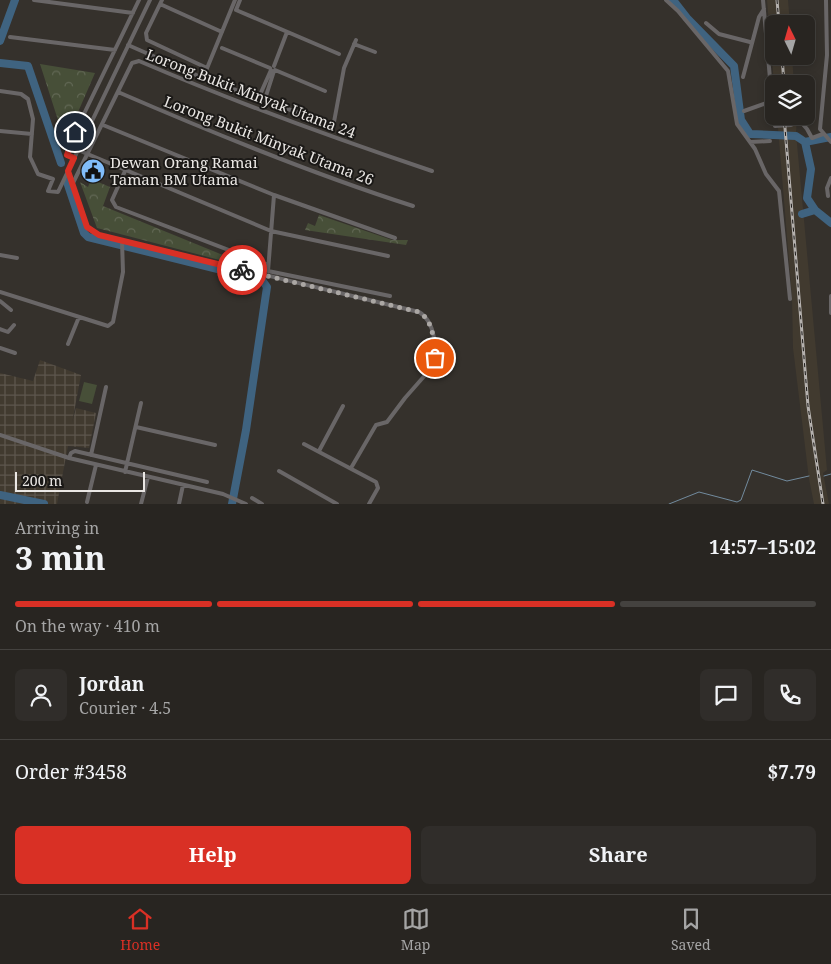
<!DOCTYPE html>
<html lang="en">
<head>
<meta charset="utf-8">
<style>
  body { margin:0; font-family:"Noto Serif",serif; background:#302d2a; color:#f1f3f6; height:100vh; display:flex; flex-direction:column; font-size:19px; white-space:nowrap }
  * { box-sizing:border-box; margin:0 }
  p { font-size:16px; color:#a5a5a5 }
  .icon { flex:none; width:28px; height:28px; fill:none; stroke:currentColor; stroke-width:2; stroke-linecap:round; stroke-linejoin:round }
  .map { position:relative; height:504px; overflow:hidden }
  .panel { display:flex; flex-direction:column; background:#282521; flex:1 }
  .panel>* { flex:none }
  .needle { width:32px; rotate:355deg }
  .fabs { position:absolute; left:765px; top:15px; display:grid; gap:10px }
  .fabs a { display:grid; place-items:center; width:50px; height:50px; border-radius:8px; background:#282521; box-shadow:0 2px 8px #0003,0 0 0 1px #44423f; font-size:25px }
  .scale { position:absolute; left:15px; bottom:12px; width:130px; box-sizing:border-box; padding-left:5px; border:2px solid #eae7e4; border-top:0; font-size:14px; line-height:18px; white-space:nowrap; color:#eae7e4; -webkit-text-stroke:4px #1b1917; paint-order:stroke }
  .pin { position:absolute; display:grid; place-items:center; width:42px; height:42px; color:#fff; margin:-21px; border:2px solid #fff; border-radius:50%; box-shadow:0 1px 5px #0007 }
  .courier { position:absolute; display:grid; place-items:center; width:50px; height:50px; margin:-25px; border:4px solid #d93025; border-radius:50%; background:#fff; color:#222; box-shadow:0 1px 6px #0007 }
  .summary em { font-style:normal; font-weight:700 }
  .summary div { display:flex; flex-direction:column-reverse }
  .summary { display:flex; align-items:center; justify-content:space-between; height:85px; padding:0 15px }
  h1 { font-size:32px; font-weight:700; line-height:38px }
  .bar { display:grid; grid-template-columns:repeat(4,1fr); gap:8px 5px; align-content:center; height:60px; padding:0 15px }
  .bar i { height:6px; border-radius:4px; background:#44423f }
  .bar .on { background:#d93025 }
  .bar p { grid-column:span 4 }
  .line { display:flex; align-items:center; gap:12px; padding:0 15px; border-top:1px solid #44423f }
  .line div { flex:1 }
  .round { display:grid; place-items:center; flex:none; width:52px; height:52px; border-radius:8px; background:#302d2a }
  .button { display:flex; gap:10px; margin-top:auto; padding:10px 15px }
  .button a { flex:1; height:58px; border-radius:8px; background:#d93025; color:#fff; font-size:20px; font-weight:700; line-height:58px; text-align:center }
  .button a+a { background:#302d2a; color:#f1f3f6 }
  .tabs { display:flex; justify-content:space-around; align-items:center; height:70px; border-top:1px solid #44423f; background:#282521; font-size:14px; color:#a5a5a5 }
  .tabs a { display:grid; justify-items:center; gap:2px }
  .tabs .on { color:#d93025 }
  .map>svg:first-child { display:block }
  .built { fill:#413a2f }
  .industrial { fill:url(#industrial-grid) }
  .grass { fill:#474f38 }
  .park { fill:url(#park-crowns) }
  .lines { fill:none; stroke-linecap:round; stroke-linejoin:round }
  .stream { stroke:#728b9e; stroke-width:1 }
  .river { stroke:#3f6380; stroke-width:8 }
  .minor { stroke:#696667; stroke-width:4 }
  .rail-casing { stroke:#b5b1ae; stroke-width:3 }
  .rail { stroke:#1b1917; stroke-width:1; stroke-dasharray:4; stroke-linecap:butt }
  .done { stroke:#aba7a4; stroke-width:5; stroke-dasharray:0 9 }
  .route { stroke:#d93025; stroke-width:6 }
  .labels { text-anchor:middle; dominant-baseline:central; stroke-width:4; stroke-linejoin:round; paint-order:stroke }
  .street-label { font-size:15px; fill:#eae7e4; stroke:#1b1917 }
  .poi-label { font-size:15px; fill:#eae7e4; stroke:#1b1917; text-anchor:start }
</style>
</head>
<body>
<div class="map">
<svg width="831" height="504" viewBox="0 0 831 504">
  <defs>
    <pattern id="industrial-grid" width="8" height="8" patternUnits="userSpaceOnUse" patternTransform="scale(1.25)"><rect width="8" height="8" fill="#413a2f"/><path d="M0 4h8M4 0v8" fill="none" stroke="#5d564d"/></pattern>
    <pattern id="park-crowns" width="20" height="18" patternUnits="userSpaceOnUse" patternTransform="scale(1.25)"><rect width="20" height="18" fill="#474f38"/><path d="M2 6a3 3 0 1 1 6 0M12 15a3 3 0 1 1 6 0" fill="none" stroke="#626855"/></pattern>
  </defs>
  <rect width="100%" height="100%" fill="#35312c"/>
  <!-- built -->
  <path class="built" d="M 767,0 L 788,0 L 790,24 L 774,24 L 774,56 L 792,56 L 794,84 L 774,84 Z
    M 777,116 L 797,116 L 796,133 L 827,470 L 823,473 L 829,504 L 814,504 L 809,479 L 793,348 L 792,297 Z"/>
  <!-- industrial -->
  <path class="industrial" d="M 40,360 L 81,375 L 72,423 L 76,408 L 96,413 L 89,448 L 68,446 L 57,504 L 0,504 L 0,373 L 33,381 Z"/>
  <!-- grass -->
  <path class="grass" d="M 84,382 L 97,385 L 92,404 L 79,401 Z"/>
  <!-- park -->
  <path class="park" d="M 40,64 L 95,73 L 65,142 Z
    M 91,179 L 110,187 L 103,206 L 262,271 L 97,228 L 80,182 L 88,187 Z
    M 319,215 L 392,240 L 408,240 L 406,245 L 305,230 L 308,223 L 315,226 Z"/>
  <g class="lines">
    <!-- stream -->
    <path class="stream" d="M 824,476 L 831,474
      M 669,504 L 699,492 L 737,502 L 741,500 L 752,470 L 787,481 L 809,476"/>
    <!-- river -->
    <path class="river" d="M 673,0 L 687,18 L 734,66 L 741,120 L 750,134 L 796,136 L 805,142 L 811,169 L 807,198 L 815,210 L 831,223
      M 0,41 L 15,0
      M 0,63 L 28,66 L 61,163
      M 805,142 L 831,137
      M 67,182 L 84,233 L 88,237 L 262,280 L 267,287 L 246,430 L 232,504
      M 802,214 L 815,210
      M 0,495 L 44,504"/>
    <!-- minor -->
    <path class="minor" d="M 34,0 L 133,13
      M 162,0 L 146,33 L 147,40 L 207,68
      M 240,0 L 236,10 L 339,54
      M 666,0 L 678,11 L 728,71 L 737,124 L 755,149 L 766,174 L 779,191 L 790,299
      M 826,0 L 827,55 L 820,129 L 831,142
      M 160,4 L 222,32
      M 706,23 L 719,34 L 750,42
      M 10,37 L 115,50
      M 354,44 L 375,52
      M 128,45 L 203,78 L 329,124 L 334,122 L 344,68 L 356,40
      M 222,48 L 270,68
      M 274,66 L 287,32
      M 275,70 L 325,91
      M 743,77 L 759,17 L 764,9
      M 203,78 L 235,0
      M 0,91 L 21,94 L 28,99 L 33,119 L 30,157 L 38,174 L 53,179 L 48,191 L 58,192 L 150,0
      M 118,92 C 215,134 313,174 413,206
      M 259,97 L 271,70
      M 265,99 L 274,71
      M 772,101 L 774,114
      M 744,111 L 772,101 L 763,0
      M 774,116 L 775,126 L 791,125 L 800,121 L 807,129 L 812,138 L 823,134
      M 103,125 L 274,195 L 395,238
      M 0,131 L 32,134
      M 750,142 L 770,141
      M 78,150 L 271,231 L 388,256
      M 74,158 L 67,155 L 67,149 L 139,0
      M 68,171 L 87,227 L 99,235 L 419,312 C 435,321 437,349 434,365 L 405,398 L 387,422 L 376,425 L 351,468
      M 125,171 L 112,200 L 116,207 L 268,265
      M 73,183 L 132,63 L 139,61 C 235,102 333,138 432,171
      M 274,195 L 268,271 L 390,296
      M 828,196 L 827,188 L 831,178
      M 0,255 L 17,258
      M 0,292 L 108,326 L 113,322 L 123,272 L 122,241
      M 831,296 L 831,313
      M 0,301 L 11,310
      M 0,329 L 8,332 L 14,325
      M 68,344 L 79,317
      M 0,348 L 15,353
      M 136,427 L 215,445
      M 0,435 L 69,458 L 223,494 L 246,504
      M 304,444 L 376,482 L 378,488 L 369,504
      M 319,451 L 343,406
      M 91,455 L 106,387
      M 69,458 L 71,453 L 75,451 L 207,482
      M 279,471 L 337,504
      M 125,472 L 141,403
      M 252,498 L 262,504
      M 87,502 L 96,465
      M 141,504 L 148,477
      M 179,504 L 183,485"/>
    <defs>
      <path id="rail" d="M 777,0 L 779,24
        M 782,56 L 784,84
        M 784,116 L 808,406 L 823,504"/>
    </defs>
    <!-- rail casing -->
    <use href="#rail" class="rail-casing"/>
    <!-- rail -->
    <use href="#rail" class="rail"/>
  </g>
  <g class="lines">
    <!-- done -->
    <path class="done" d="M 242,270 L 419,312 C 434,321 434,342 435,358"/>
    <!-- route -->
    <path class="route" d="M 75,132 L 67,155 L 74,158 L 68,171 L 87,227 L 99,235 L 242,270"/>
  </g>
  <!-- icons -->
  <defs>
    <symbol id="civic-disc" viewBox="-11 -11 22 22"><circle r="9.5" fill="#81bdfa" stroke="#1b1917"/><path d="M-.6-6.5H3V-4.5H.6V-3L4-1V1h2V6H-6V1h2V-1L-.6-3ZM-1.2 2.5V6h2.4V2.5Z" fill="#111"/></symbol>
  </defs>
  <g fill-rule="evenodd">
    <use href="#civic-disc" x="79" y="157" width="28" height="28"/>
  </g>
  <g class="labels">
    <!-- street labels -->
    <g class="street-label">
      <text transform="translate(251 93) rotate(21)">Lorong Bukit Minyak Utama 24</text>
      <text transform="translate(269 140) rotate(21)">Lorong Bukit Minyak Utama 26</text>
    </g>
    <!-- poi labels -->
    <g class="poi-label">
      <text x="110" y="162">Dewan Orang Ramai<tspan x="110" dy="17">Taman BM Utama</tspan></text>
    </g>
  </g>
</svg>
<div class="fabs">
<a><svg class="needle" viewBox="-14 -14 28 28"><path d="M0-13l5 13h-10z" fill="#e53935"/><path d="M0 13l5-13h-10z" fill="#a5a5a5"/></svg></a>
<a><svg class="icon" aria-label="layers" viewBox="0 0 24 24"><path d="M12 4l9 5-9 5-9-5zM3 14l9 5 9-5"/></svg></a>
</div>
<div class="scale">200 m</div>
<div class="pin" style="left:435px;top:358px;background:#ea580c"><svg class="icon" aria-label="bag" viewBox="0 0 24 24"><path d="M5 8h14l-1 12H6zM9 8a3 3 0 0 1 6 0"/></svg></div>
<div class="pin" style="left:75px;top:132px;background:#1f2937"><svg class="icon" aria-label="home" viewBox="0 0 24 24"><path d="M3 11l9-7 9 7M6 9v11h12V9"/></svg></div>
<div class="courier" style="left:242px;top:270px"><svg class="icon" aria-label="bike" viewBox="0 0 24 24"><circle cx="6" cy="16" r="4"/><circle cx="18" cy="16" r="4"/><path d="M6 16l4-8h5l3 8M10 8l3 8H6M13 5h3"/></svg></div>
</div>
<section class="panel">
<div class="summary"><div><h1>3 min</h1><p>Arriving in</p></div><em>14:57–15:02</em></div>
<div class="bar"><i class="on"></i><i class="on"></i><i class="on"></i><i></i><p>On the way · 410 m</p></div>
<div class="line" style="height:90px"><a class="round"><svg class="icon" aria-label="person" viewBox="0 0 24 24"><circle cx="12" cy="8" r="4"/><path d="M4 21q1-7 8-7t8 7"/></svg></a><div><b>Jordan</b><p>Courier · 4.5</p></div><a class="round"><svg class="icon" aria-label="chat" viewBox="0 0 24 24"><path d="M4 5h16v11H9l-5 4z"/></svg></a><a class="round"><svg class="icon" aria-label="phone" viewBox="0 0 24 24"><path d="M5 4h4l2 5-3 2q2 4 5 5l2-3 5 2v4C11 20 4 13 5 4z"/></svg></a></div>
<div class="line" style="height:65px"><div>Order #3458</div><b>$7.79</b></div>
<div class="button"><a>Help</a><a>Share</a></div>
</section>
<nav class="tabs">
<a class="on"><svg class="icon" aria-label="home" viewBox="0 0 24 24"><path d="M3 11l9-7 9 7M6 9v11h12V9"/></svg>Home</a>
<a><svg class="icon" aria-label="map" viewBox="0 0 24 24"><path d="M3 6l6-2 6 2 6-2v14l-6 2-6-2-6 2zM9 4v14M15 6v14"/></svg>Map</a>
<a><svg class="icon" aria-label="saved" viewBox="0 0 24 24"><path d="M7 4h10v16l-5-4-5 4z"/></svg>Saved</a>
</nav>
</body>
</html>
